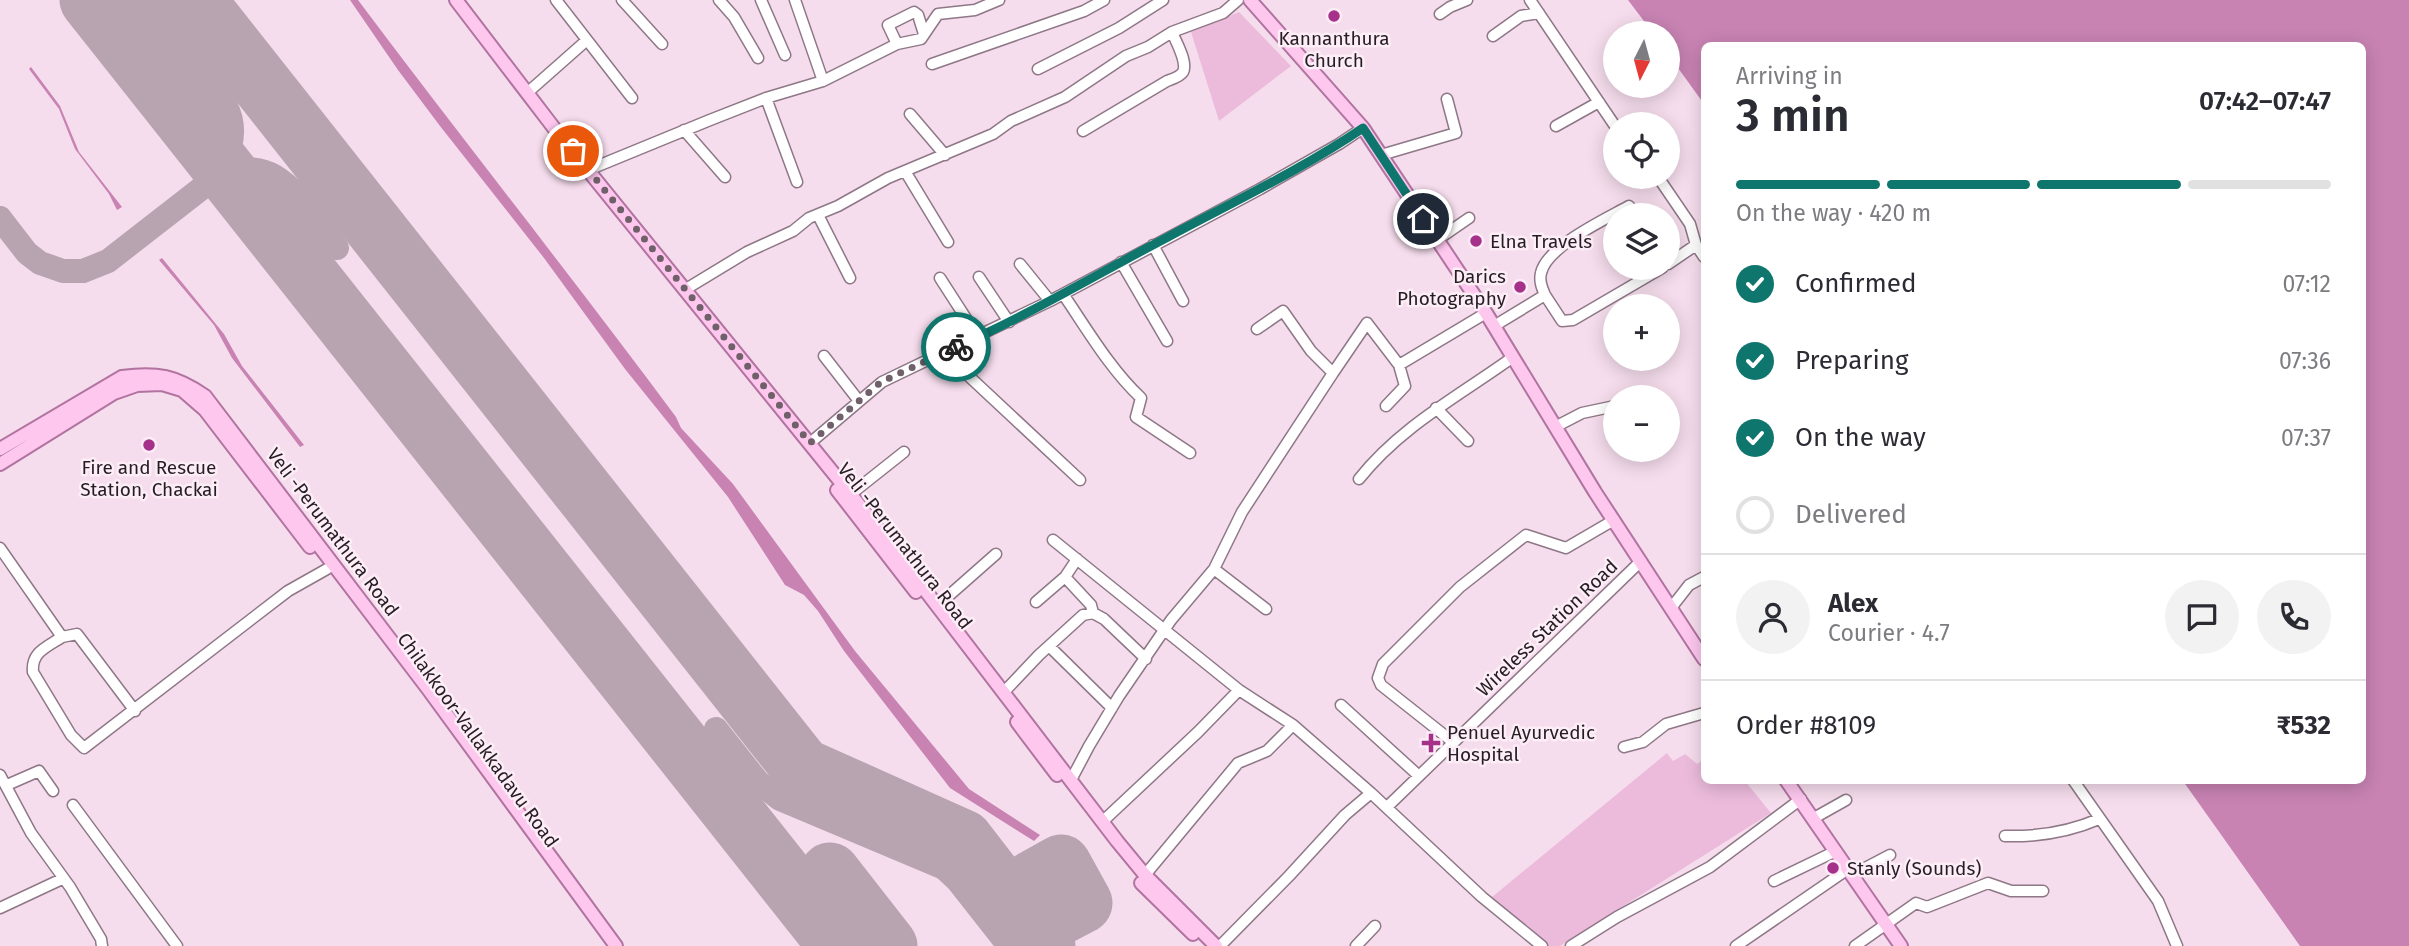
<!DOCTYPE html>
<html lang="en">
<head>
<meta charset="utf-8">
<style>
  body { margin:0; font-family:"Fira Sans",sans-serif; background:#f2f2f3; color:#2b2b33; height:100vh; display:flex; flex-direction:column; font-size:26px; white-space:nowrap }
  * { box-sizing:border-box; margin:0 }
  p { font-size:23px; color:#7c7c81 }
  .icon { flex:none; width:38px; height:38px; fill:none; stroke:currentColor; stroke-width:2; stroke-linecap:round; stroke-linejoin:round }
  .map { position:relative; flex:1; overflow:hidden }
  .panel { position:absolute; left:1701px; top:42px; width:665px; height:742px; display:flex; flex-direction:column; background:#fff; border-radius:10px; box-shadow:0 4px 18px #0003 }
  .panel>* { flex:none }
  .needle { width:46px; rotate:186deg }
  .fabs { position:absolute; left:1603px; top:21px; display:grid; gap:14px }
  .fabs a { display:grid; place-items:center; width:77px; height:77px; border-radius:50%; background:#fff; box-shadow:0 4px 18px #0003; font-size:35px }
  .pin { position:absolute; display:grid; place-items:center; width:60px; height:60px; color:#fff; margin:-30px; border:4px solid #fff; border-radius:50%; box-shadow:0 2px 7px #0007 }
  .courier { position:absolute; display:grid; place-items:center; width:70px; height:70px; margin:-35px; border:5px solid #0f766e; border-radius:50%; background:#fff; color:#222; box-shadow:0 2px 9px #0007 }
  .headline em { font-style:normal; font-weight:600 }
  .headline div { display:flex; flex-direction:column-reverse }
  .headline { display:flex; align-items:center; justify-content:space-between; height:119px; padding:0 35px }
  h1 { font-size:46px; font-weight:600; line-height:52px }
  .bar { display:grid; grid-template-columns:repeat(4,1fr); gap:10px 7px; align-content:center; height:84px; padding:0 35px }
  .bar i { height:9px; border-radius:5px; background:#e1e1e2 }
  .bar .selected { background:#0f766e }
  .bar p { grid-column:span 4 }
  .line { display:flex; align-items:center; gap:18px; padding:0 35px; border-top:2px solid #e1e1e2 }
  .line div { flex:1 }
  .round { display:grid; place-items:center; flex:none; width:74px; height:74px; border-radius:37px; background:#f2f2f3 }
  ol { padding:0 35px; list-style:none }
  li { display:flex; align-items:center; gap:21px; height:77px }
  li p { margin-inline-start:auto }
  li .icon { padding:7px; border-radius:50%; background:#0f766e; color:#fff; stroke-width:4 }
  li:last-child { color:#7c7c81 }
  li i { width:38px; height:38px; border:4px solid #e1e1e2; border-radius:50% }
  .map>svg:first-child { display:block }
  .green { fill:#ecbbdc }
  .water { fill:#c883b3 }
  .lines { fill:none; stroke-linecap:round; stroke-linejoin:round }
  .taxiway { stroke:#b8a4b1; stroke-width:24 }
  .runway { stroke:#b8a4b1; stroke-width:61 }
  .minor-casing { stroke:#8e7786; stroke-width:13 }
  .major-casing { stroke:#b1739f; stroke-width:16 }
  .minor { stroke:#fff; stroke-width:10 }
  .major { stroke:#fdc7ee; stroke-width:12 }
  .done { stroke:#6f606a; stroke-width:7; stroke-dasharray:0 12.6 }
  .route { stroke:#0f766e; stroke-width:9 }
  .poi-dot { fill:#a5318a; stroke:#fcedf7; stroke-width:2.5 }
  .labels { text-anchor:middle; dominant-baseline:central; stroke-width:5; stroke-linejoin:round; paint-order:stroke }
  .poi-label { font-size:19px; fill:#261d23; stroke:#fcedf7; text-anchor:start }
  .street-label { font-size:19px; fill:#261d23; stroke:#fcedf7 }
</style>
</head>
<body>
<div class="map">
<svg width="2409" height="946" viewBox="0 0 2409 946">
  <rect width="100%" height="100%" fill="#f6dded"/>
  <!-- green -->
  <path class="green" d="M 1239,12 L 1291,66 L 1219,121 L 1191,32 Z
    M 1667,753 L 1673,761 L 1685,754 L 1697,764 L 1704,759 L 1704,780 L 1745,781 L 1771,813 L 1560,946 L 1547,946 L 1492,897 Z"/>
  <!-- water -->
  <path class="water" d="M 350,0 L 358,0 C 463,140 572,277 676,417 L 681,428 L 733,484 L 855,651 L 969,789 L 1040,835 L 1034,841 L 950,788 L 844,651 L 818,611 L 804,595 L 785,585 L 728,497 L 625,369 L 544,258 L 440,126 L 398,70 Z
    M 1628,0 L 2409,0 L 2409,946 L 2300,946 L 2183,781 L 2362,780 L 2362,46 L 1704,46 L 1704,104 L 1668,54 L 1668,33 L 1653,33 Z
    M 31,67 L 60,106 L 79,152 L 122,207 L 117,210 L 109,194 L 75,149 L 59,109 L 29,69 Z
    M 162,258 L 224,334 L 242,366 L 304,445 L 300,447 L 232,358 L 214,325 L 159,260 Z"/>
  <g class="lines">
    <!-- taxiway -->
    <path class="taxiway" d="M 176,43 L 226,106 C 240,134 228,164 207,184 C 274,141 301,202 337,248
      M 0,218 L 27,253 L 40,263 L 63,271 L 83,271 L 108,261 L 207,184
      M 716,729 L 758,782 L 780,799 L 944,868 L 958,881 L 1009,946
      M 864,918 L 874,932 L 876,946"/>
    <!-- runway -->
    <path class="runway" d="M 90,0 L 839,946
      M 145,0 L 206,77
      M 195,0 L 802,768 L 963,840 L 1006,896 L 1061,865 L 1082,903 L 1032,929 L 1045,946
      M 830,873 L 887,946"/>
    <defs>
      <path id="minor" d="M 556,0 L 632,98
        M 622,0 L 662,44
        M 719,0 L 734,17 L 758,58
        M 761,0 L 785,55
        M 1530,0 L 1615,126
        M 1440,14 L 1450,7 L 1467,0
        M 1493,36 L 1521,16 L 1539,13
        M 897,44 L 888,25 L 914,12 L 918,15 L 924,34
        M 932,64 L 1084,11 L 1104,0
        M 1038,69 L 1119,28 L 1163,0
        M 823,81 L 897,44 L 921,39 L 938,14 L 975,10 L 999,0
        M 527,93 L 587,40
        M 766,98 L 797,182
        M 910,114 L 945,155
        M 1556,126 L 1599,102
        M 684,130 L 725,177
        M 1083,131 L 1167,81 C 1172,79 1180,77 1183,72 C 1188,62 1176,42 1172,32
        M 1381,155 L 1456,133 L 1447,99
        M 588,170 L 710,120 L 766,98 L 823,81 L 795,0
        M 905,171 L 948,242
        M 1658,177 L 1690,224 L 1696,245 L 1668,264
        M 818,215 L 850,278
        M 1437,240 L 1469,218
        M 1153,245 L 1183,301
        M 1696,245 L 1704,257
        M 1121,262 L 1167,341
        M 1020,264 L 1050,301
        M 979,277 L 1009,322
        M 940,278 L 978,337
        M 686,289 L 747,252 L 793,231 L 809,218 L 838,206 L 888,178 L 993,134 L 1011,121 L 1065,97 L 1126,56 L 1148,47 L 1172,32 L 1223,13 L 1238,0
        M 1063,294 C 1087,329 1110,369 1141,398 L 1136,417 L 1190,453
        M 1545,295 C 1542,288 1539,281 1541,273 C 1547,246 1606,219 1629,206
        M 1494,326 L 1545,295 L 1562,321 L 1573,320 L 1662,268
        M 944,353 L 1080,480
        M 824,356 L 859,401
        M 1333,373 L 1367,323 L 1399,365 L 1486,313
        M 1386,406 L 1405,386 L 1399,365
        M 1436,408 L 1468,441
        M 1555,427 L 1582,413 L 1615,406
        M 810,443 L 882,382 L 1050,301 L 1260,189 L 1339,144 L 1363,128
        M 1359,479 C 1401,426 1459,396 1513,357
        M 851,494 L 904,452
        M 1053,540 L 1239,690 L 1293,725 L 1371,793
        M 0,548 L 62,637 L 77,634 L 135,711
        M 1214,569 L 1266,609
        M 1065,577 L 1091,605 L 1093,613
        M 1036,602 L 1065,577 L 1077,559
        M 937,606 L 996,554
        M 1671,608 L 1689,585 L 1704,577
        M 62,637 C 47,647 31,652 33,672 L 71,735 L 84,748 L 288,591 L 327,569
        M 1049,646 L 1112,708
        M 1003,693 L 1039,655 L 1083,615 L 1093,613 L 1104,619 L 1146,659
        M 1341,705 L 1419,776
        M 1453,742 L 1381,685 L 1378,678 L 1383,664 L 1460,587 L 1526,535 L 1566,548 L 1614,520
        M 1624,747 L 1643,742 L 1666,724 L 1704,713
        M 0,775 L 31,833 L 70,887 L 101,939 L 102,946
        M 1071,780 L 1089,746 L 1119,696 L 1171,620 L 1214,569 L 1242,512 L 1333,373 L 1311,351 L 1283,311 L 1257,329
        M 2073,780 L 2158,901 L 2177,946
        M 7,785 L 39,771 L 53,791
        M 73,805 L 177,946
        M 1387,807 L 1641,561
        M 1814,818 L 1846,800
        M 1102,822 L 1198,732 L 1239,690
        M 2005,836 C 2038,837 2069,832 2099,819
        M 1145,875 L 1238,763 L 1267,751 L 1293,725
        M 1852,875 L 1890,855
        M 1774,881 L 1836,851
        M 0,908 L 62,879
        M 1220,946 L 1289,876 L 1345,815 L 1371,793 L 1482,897 L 1542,946
        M 1356,946 L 1375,926
        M 1571,946 L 1617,917 L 1710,867 L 1801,799
        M 1736,946 L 1848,869
        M 1855,946 L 1916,903 L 1927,907 L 1988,883 L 2011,891 L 2043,891"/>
      <path id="major" d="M 456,0 L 557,132 L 873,522 L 1117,841 L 1145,875 L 1216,946
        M 1250,0 L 1363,128 L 1486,313 L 1595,492 L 1704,659
        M 0,449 L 122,377 C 157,372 176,376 205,396 L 428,689 L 616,946
        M 0,464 L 114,393 L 137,385 L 162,384 L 182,390 L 205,410 L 310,547
        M 837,490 L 916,592
        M 1017,722 L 1057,775
        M 1786,780 L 1901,946
        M 1141,883 L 1193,934"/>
    </defs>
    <!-- minor casing -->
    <use href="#minor" class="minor-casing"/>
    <!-- major casing -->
    <use href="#major" class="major-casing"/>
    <!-- minor -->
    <use href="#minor" class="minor"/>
    <!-- major -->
    <use href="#major" class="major"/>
  </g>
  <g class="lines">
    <!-- done -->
    <path class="done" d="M 573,151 L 810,443 L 881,382 L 956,347"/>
    <!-- route -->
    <path class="route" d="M 956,347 C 1029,315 1097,274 1168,237 C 1233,202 1301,170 1363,128 L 1423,219"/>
  </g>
  <!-- markers -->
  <g class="poi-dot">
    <circle cx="1334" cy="16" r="7"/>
    <circle cx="1476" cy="241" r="7"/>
    <circle cx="1520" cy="287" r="7"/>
    <circle cx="149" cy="445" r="7"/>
    <path d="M1427.5 732.5h7v7h7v7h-7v7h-7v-7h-7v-7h7z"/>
    <circle cx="1833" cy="868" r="7"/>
  </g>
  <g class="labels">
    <!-- poi labels -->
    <g class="poi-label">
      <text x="1334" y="38" text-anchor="middle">Kannanthura<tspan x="1334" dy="22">Church</tspan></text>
      <text x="1490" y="241">Elna Travels</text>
      <text x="1506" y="276" text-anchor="end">Darics<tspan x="1506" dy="22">Photography</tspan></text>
      <text x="149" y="467" text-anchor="middle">Fire and Rescue<tspan x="149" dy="22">Station, Chackai</tspan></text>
      <text x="1447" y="732">Penuel Ayurvedic<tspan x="1447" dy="22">Hospital</tspan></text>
      <text x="1847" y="868">Stanly (Sounds)</text>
    </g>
    <!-- street labels -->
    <g class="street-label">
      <text transform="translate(333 532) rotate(53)">Veli -Perumathura Road</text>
      <text transform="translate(905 546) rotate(52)">Veli -Perumathura Road</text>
      <text transform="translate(1547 628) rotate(-44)">Wireless Station Road</text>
      <text transform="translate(478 740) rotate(54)">Chilakkoor-Vallakkadavu Road</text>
    </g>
  </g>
</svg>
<div class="fabs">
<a><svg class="needle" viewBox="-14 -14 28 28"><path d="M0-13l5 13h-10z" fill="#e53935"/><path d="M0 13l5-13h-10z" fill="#7c7c81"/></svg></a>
<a><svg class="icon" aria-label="locate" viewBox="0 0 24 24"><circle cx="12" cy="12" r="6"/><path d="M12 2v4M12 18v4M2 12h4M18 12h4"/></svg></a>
<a><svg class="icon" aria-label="layers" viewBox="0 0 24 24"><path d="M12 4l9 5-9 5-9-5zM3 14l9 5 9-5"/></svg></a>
<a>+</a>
<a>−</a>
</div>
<div class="pin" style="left:573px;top:151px;background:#ea580c"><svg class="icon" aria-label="bag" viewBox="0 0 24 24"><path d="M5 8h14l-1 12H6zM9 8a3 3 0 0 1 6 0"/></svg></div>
<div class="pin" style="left:1423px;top:219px;background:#1f2937"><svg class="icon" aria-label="home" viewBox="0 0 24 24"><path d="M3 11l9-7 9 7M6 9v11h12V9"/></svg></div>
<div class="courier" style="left:956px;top:347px"><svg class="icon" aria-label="bike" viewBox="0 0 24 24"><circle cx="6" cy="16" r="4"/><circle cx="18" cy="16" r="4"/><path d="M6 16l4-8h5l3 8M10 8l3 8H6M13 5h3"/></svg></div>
<section class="panel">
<div class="headline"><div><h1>3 min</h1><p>Arriving in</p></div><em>07:42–07:47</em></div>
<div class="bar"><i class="selected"></i><i class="selected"></i><i class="selected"></i><i></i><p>On the way · 420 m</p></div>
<ol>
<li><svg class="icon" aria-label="check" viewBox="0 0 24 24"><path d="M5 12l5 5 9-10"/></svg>Confirmed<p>07:12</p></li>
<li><svg class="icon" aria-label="check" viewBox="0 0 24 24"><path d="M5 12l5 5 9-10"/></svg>Preparing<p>07:36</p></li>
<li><svg class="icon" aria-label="check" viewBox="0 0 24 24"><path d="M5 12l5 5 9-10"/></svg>On the way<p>07:37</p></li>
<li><i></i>Delivered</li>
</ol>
<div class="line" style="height:126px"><a class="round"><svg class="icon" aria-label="person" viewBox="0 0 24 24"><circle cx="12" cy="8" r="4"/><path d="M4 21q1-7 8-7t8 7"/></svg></a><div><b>Alex</b><p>Courier · 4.7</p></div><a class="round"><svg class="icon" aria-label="chat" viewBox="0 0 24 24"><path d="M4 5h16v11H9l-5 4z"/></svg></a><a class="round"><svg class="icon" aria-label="phone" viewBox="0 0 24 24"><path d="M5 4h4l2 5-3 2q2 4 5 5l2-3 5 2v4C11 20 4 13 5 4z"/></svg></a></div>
<div class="line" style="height:91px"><div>Order #8109</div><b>₹532</b></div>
</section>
</div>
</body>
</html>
